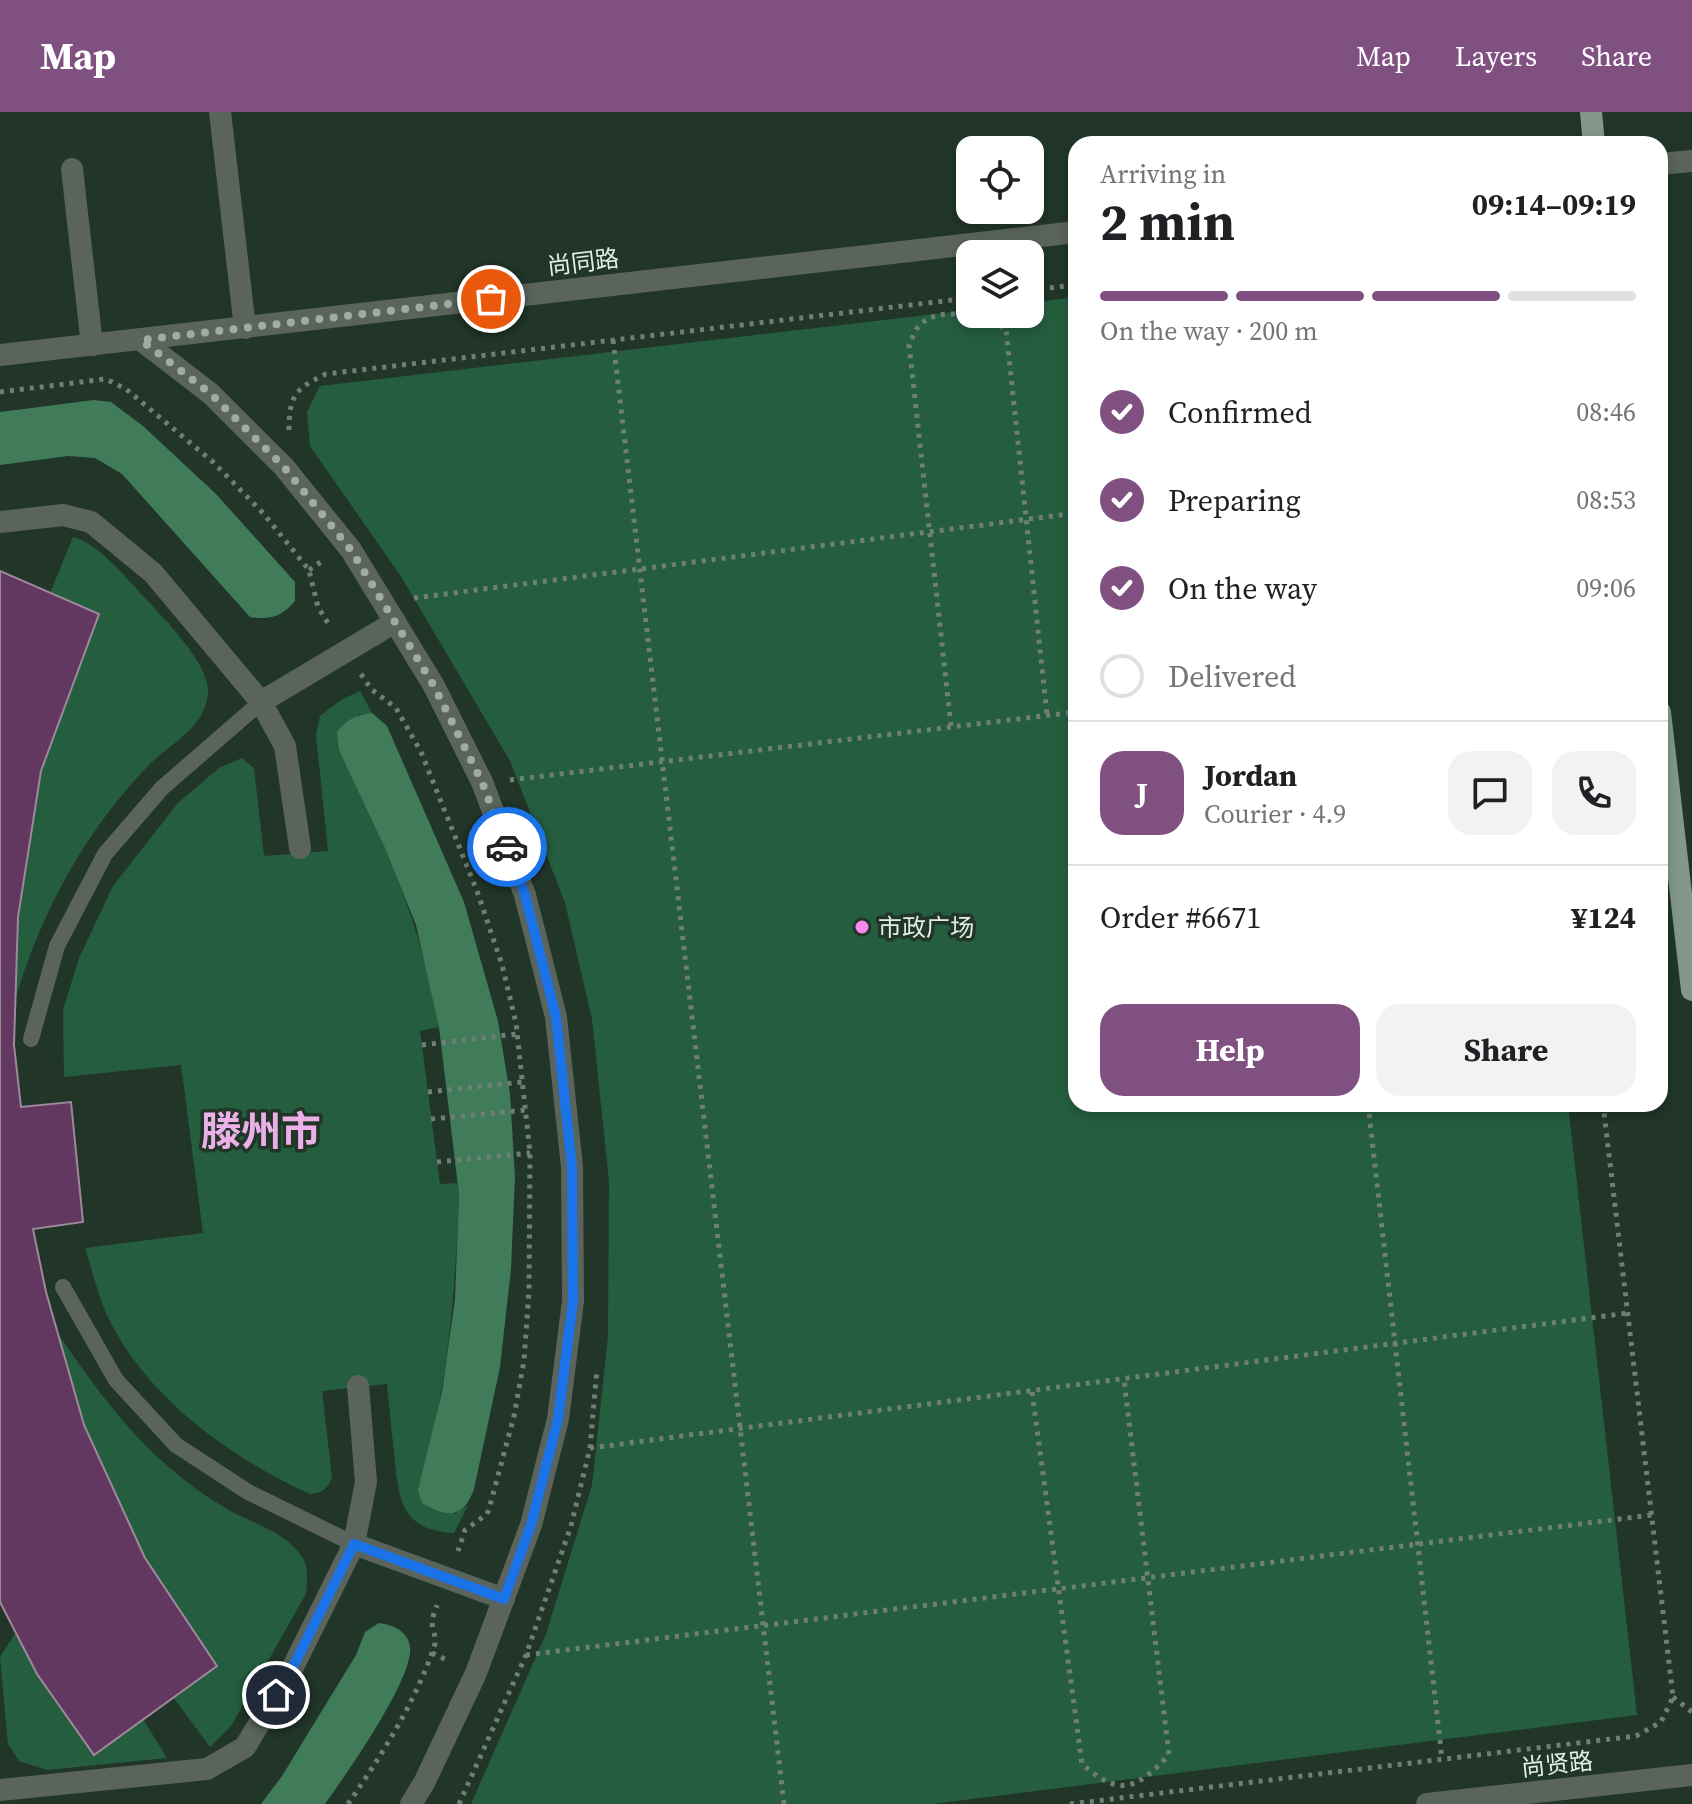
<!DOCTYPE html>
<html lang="en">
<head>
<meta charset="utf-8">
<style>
  body { margin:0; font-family:"Source Serif 4","Noto Sans SC",serif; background:#f2f2f2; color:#202124; height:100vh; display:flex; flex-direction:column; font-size:30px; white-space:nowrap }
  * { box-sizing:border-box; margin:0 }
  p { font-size:26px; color:#757577 }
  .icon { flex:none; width:44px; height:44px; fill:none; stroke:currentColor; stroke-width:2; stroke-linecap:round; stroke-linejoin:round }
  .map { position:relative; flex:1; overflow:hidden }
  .sheet { position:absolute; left:1068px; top:24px; width:600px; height:976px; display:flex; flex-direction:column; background:#fff; border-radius:24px; box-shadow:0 4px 12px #0003 }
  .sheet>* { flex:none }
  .buttons { position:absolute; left:956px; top:24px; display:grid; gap:16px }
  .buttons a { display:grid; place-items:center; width:88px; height:88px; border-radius:16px; background:#fff; box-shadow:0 4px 12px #0003; font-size:40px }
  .pin { position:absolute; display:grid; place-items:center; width:68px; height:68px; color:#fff; margin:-34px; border:4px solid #fff; border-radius:50%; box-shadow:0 2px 8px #0007 }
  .courier { position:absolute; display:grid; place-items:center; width:80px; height:80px; margin:-40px; border:6px solid #1a73e8; border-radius:50%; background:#fff; color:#222; box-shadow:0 2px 10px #0007 }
  .summary em { font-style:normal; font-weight:700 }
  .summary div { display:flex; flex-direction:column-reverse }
  .summary { display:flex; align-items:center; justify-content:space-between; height:136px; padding:0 32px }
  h1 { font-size:52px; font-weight:700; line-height:60px }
  .bar { display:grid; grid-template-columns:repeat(4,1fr); gap:12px 8px; align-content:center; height:96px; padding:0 32px }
  .bar i { height:10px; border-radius:6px; background:#e0e0e0 }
  .bar .active { background:#7f5080 }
  .bar p { grid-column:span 4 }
  .line { display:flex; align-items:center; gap:20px; padding:0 32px; border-top:2px solid #e0e0e0 }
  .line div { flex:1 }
  .round { display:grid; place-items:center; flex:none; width:84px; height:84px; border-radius:24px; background:#f2f2f2 }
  ol { padding:0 32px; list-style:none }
  li { display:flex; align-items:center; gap:24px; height:88px }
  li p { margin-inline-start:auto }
  li .icon { padding:8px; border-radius:50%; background:#7f5080; color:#fff; stroke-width:4 }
  li:last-child { color:#757577 }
  li i { width:44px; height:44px; border:4px solid #e0e0e0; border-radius:50% }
  .primary-button { display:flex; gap:16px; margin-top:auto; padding:16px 32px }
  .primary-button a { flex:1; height:92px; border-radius:24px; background:#7f5080; color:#fff; font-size:32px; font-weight:700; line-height:92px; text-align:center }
  .primary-button a+a { background:#f2f2f2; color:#202124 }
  header { display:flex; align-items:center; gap:48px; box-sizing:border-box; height:112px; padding:0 40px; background:#7f5080; color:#fff }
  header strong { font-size:38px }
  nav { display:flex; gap:44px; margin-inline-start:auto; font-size:28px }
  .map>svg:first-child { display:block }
  .green { fill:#255e3f }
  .water { fill:#417c5a }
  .building { fill:#623860; stroke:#9d899b; stroke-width:2 }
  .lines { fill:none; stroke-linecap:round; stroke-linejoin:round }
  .path { stroke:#6f7f75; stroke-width:5; stroke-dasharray:4 6; stroke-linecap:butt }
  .service { stroke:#5a645d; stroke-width:16 }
  .minor { stroke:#5a645d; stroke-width:22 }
  .tertiary { stroke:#5a645d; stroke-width:22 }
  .primary { stroke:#83978a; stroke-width:22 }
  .done { stroke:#9eada4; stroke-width:8; stroke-dasharray:0 14.4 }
  .route { stroke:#1a73e8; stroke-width:10 }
  .poi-dot { fill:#f489f1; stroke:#213529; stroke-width:3 }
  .labels { text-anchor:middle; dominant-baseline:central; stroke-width:7; stroke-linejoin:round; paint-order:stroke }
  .street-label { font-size:24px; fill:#e2eee6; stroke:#213529 }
  .poi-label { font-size:24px; fill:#e2eee6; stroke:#213529; text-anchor:start }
  .town-label { font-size:40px; font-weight:bold; fill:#ebb0e8; stroke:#213529 }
</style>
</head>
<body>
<header>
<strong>Map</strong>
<nav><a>Map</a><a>Layers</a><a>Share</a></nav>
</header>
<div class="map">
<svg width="1692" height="1692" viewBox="0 0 1692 1692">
  <rect width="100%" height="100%" fill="#213529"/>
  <!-- green -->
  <path class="green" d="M 1076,185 L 1076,992 L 1568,992 L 1637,1603 L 932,1692 L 471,1692 L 546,1522 L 592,1373 L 608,1224 L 609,1069 L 592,907 L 565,791 L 510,649 L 402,466 L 310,334 L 307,300 L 320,274 L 970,198 L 970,202 L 1030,202 L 1030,191 Z
    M 73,425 C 98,431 128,468 146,487 C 165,508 210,552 208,581 C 205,617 170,631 148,654 C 85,719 40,802 15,889 L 18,805 L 41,659 L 99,503 L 50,481 Z
    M 360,579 L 372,601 L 358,603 L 339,638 C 384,726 423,818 439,915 L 420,919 L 440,1072 L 457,1071 L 459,1083 C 455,1183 448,1282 418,1378 L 454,1402 L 468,1393 L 454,1421 C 400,1418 399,1387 394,1342 C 392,1319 389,1296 387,1272 L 322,1279 L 332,1366 C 327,1377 322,1381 310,1382 C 229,1345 144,1284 106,1201 C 97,1180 92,1157 85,1136 L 203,1121 L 181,953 L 64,965 L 63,898 L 79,846 L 113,774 L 178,691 L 219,656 L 242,646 L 254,656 L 264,744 L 328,739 L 316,623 L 320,604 L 341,588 Z
    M 58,1222 C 106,1291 148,1349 222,1394 C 247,1410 281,1417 300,1442 C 310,1454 307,1467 306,1482 L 231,1614 L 210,1635 L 173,1585 L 217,1553 L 145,1446 L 84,1313 Z
    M 16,1520 L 143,1607 L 167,1646 L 47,1658 L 19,1649 L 8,1632 L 0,1545 Z"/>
  <!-- water -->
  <path class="water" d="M 94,288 L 111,290 L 143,314 L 216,382 L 295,470 L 295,489 C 281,505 271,508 250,505 L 122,362 L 95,346 L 68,344 L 0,353 L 0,300 Z
    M 372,601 L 387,614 L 464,790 L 498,909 L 510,982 L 515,1065 L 511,1157 L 500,1255 L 474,1377 C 463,1407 448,1406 422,1391 L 418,1378 L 442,1280 L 455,1187 L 459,1083 L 439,915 L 416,813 L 385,736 L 339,638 L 337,620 C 347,607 356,603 372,601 Z
    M 379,1511 C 395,1513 412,1521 410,1541 C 406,1577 347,1661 325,1692 L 261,1692 L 282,1664 L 356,1543 L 365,1520 Z"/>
  <!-- building -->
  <path class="building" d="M 0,459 L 99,502 L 41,659 L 18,805 L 14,933 L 21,995 L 71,990 L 83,1110 L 33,1117 L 46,1180 L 84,1313 L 145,1446 L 217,1554 L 94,1643 L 37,1562 L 0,1490 Z"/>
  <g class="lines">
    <!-- path -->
    <path class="path" d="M 1030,178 L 1076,173
      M 613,228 L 784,1692
      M 0,280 L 106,267 L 126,277 L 213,350 L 263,401 L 309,458 L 318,495 L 331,516
      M 289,318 C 289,283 296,276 326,262 L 970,186
      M 309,458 L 325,447
      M 414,486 L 1076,401
      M 361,562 L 371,577 L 396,596 L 421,640 L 477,779 L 502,853 L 516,911 L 530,1041 L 529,1178 L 524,1249 L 514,1304 L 489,1397 L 487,1402 L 465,1418 L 458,1439
      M 951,614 L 909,233 C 912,227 914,220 918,215 C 938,191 983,205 1006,217 L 1047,603
      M 510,668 L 1076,600
      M 422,933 L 517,922
      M 428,980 L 522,970
      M 1368,992 L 1442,1647
      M 431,1007 L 526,998
      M 437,1050 L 530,1041
      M 1032,1280 L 1082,1652 C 1121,1686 1136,1677 1169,1643 L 1124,1268
      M 590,1336 L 1628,1201
      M 432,1541 L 449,1549
      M 526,1543 L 1652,1403
      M 1673,1585 L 1692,1600
      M 348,1692 C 381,1644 415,1591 434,1535 C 437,1527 433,1520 432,1511 C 432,1505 435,1499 437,1493
      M 459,1692 L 526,1543 L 571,1414 L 590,1336 L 597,1257
      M 1070,1692 L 1636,1624 L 1661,1610 L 1673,1585 L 1603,992"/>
    <!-- service -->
    <path class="service" d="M 31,927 L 57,834 L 105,742 L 162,676 L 261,590
      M 63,1175 L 116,1268 L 176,1333 L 248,1380 L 354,1432"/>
    <!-- minor -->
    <path class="minor" d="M 72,57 L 92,233
      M 0,410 L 63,403 L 91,410 L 153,461 L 261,590 L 285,634 L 300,736
      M 261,590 L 395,510
      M 354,1432 L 504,1487
      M 0,1678 L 207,1657 L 245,1635 L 292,1557 L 354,1432 L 366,1370 L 358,1274"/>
    <!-- tertiary -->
    <path class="tertiary" d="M 220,0 L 245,216
      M 1660,52 L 1692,49
      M 141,228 L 211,282 L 284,355 L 351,438 L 434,574 L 482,670 L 525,783 L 556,905 L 572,1055 L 573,1189 L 558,1307 L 531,1413 L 476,1561 L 424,1671 L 411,1692
      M 0,243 L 1076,120
      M 1427,1692 L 1692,1663"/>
    <!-- primary -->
    <path class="primary" d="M 1591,0 L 1594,32
      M 1660,600 L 1692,878"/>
  </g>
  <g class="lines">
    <!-- done -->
    <path class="done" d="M 491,187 L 141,228 L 211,282 L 284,355 L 351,438 L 434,574 L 482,670 L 507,735"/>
    <!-- route -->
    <path class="route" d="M 276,1583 L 292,1557 L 354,1432 L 504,1487 L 531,1413 L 558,1307 L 573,1189 L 572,1055 L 556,905 L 525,783 L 507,735"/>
  </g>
  <!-- markers -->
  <circle class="poi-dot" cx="862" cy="815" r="8"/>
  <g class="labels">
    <!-- street labels -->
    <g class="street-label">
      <text transform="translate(583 150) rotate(-7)">尚同路</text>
      <text transform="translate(1557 1652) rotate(-6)">尚贤路</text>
    </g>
    <!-- poi labels -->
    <g class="poi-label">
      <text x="878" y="815">市政广场</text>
    </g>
    <!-- town labels -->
    <g class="town-label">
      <text x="261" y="1019">滕州市</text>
    </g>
  </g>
</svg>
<div class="buttons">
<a><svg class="icon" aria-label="locate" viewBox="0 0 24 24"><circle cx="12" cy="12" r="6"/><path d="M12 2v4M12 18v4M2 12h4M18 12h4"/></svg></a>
<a><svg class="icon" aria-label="layers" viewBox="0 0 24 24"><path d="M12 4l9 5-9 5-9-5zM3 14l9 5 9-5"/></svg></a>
</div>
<div class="pin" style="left:491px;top:187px;background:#ea580c"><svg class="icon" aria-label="bag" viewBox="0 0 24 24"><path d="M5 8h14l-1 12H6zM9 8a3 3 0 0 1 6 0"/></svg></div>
<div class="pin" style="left:276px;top:1583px;background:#1f2937"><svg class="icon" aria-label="home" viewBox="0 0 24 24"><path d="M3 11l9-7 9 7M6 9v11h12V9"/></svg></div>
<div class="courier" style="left:507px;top:735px"><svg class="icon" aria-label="car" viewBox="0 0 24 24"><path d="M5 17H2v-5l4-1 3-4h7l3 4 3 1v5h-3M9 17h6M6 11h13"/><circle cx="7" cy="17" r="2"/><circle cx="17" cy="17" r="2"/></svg></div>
<section class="sheet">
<div class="summary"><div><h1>2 min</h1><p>Arriving in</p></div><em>09:14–09:19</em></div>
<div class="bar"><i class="active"></i><i class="active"></i><i class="active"></i><i></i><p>On the way · 200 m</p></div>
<ol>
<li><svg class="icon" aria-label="check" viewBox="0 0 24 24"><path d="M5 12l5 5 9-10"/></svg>Confirmed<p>08:46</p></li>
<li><svg class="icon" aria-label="check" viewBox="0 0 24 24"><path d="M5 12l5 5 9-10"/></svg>Preparing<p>08:53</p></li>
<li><svg class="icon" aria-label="check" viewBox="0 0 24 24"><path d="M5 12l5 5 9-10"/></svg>On the way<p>09:06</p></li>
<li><i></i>Delivered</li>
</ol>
<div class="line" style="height:144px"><b class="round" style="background:#7f5080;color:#fff">J</b><div><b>Jordan</b><p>Courier · 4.9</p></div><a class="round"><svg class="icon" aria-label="chat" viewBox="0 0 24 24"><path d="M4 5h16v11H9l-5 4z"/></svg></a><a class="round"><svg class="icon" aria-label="phone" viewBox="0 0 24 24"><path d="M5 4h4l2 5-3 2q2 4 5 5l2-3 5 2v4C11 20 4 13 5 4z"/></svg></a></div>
<div class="line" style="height:104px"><div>Order #6671</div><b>¥124</b></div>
<div class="primary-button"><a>Help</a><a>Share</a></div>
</section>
</div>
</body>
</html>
